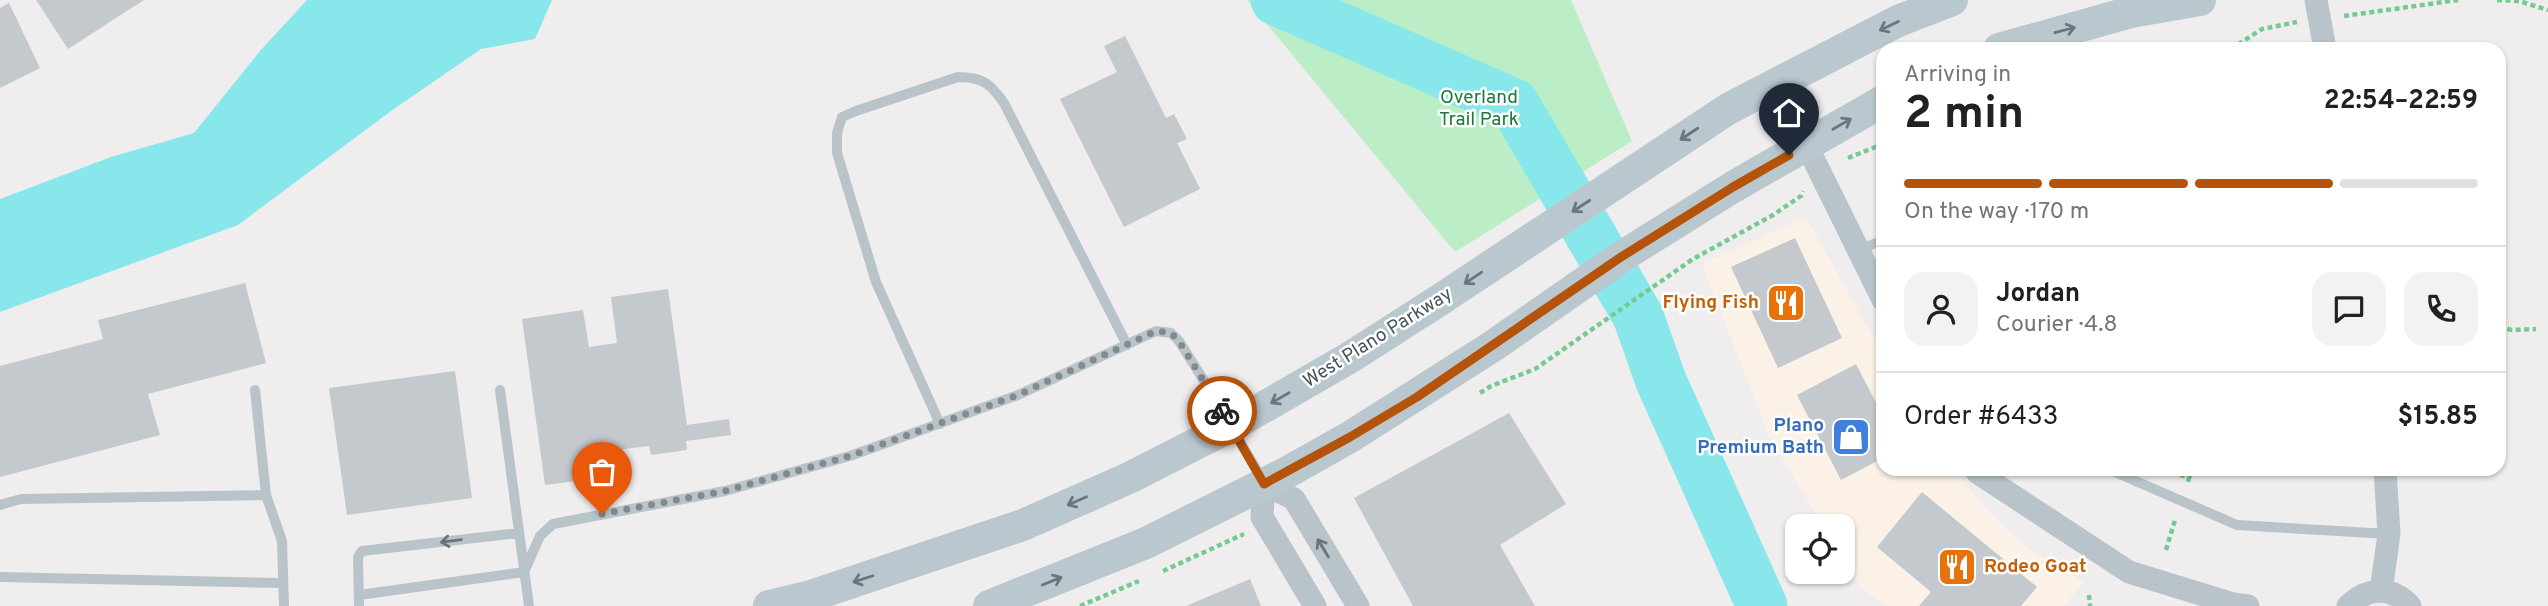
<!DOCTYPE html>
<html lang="en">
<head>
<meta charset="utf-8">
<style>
  body { margin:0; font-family:Overpass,sans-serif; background:#f2f2f2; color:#202124; height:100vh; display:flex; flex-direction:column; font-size:26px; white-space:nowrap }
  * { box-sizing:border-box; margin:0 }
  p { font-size:23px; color:#757577 }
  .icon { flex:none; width:38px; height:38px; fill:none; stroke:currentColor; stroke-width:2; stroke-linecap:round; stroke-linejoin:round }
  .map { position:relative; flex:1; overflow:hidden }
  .sheet { position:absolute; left:1876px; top:42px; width:630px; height:434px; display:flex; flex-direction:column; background:#fff; border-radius:21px; box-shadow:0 2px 5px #0004 }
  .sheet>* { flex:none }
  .tools { position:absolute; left:1785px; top:514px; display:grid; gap:14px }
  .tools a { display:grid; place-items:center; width:70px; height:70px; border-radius:14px; background:#fff; box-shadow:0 2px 5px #0004; font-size:35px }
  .pin { position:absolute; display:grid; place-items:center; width:60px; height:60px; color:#fff; margin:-72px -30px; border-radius:50% 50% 50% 0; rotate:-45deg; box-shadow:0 0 7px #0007 }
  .pin .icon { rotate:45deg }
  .courier { position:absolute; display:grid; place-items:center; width:70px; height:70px; margin:-35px; border:5px solid #b45309; border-radius:50%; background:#fff; color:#222; box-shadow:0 2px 9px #0007 }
  .overview em { font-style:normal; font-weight:700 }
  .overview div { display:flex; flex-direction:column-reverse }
  .overview { display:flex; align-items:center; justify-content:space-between; height:119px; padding:0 28px }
  h1 { font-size:46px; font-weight:700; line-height:52px }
  .bar { display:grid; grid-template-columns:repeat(4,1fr); gap:10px 7px; align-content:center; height:84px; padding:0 28px }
  .bar i { height:9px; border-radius:5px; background:#e0e0e0 }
  .bar .current { background:#b45309 }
  .bar p { grid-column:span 4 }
  .line { display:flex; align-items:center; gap:18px; padding:0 28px; border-top:2px solid #e0e0e0 }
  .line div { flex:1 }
  .round { display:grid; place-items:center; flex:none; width:74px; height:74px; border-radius:21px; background:#f2f2f2 }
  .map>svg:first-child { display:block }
  .commercial { fill:#fbf1e6 }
  .green { fill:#bbeec6 }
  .water { fill:#88e7ea }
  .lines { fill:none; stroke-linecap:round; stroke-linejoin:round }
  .river { stroke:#88e7ea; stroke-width:51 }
  .building { fill:#c4c9cd }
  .path { stroke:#74cb91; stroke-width:4.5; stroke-dasharray:5 3.5; stroke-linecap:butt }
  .service { stroke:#b8c4ca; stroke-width:10 }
  .minor { stroke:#b8c4ca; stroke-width:23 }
  .secondary { stroke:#b9c7cf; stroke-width:32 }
  .oneway { stroke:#68767d }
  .oneway2 { stroke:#68767c }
  .done { stroke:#828a8e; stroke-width:7; stroke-dasharray:0 12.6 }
  .route { stroke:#b45309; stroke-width:9 }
  .labels { text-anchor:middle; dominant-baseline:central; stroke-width:5; stroke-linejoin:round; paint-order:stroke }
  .park-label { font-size:19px; fill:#177a38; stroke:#fff }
  .food-label { font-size:19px; font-weight:bold; fill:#c56008; stroke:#fff; text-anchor:end }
  .street-label { font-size:19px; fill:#46545a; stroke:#fff }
  .shop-label { font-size:19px; font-weight:bold; fill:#366cbe; stroke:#fff; text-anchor:end }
</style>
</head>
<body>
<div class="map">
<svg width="2548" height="606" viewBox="0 0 2548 606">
  <rect width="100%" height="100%" fill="#f0edee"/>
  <!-- commercial -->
  <path class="commercial" d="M 1806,217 L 1883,355 L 1883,469 L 1951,469 L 2001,524 L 2030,550 L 2084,582 L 2064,606 L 1886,606 L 1861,588 L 1843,558 L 1843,527 L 1824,527 L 1770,438 L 1702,264 Z"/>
  <!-- green -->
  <path class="green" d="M 1247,0 L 1571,0 L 1632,141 L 1455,252 Z"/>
  <!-- water -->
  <path class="water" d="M 307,0 L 552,0 L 535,39 L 481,49 L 391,111 L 238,225 L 0,312 L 0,199 L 111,157 L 194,133 L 260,51 Z"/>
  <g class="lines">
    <!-- river -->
    <path class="river" d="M 1276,0 L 1514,104 L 1638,316 L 1661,381 L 1762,606"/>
  </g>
  <!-- building -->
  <path class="building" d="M 36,0 L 144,0 L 68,49 Z
    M 9,3 L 40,68 L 0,88 L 0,8 Z
    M 1125,36 L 1166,118 L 1174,114 L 1187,139 L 1177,143 L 1200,189 L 1124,227 L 1060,99 L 1117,72 L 1104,46 Z
    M 1795,238 L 1842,338 L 1778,368 L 1731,267 Z
    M 245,283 L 266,363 L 148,394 L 160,435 L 0,477 L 0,366 L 103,339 L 98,320 Z
    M 668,289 L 687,425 L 729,419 L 731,435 L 686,441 L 687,450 L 651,455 L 649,446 L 602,452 L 605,477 L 545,485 L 522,319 L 583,310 L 589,347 L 617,343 L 611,297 Z
    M 1856,364 L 1883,416 L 1883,458 L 1841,480 L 1797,395 Z
    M 455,371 L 472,498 L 347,515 L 329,388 Z
    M 1509,413 L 1566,504 L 1500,545 L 1535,606 L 1413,606 L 1354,498 Z
    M 1922,492 L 2037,587 L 2021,606 L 1919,606 L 1931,592 L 1877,547 Z
    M 1250,579 L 1261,606 L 1186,606 Z"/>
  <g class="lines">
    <!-- path -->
    <path class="path" d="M 2497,0 L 2519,1 L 2548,10
      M 2344,16 L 2458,0
      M 2231,49 L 2262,29 L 2297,22
      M 1848,158 L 1883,144
      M 2499,327 L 2512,330 L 2536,329
      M 1480,393 L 1491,386 L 1535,369 L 1693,259 L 1773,215 L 1801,196 L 1803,191
      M 2164,469 L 2189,478 L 2187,485
      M 2189,478 L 2193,469
      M 2166,550 L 2175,520
      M 1163,571 L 1244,534
      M 2089,595 L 2090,606
      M 1080,606 L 1139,581"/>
    <!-- service -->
    <path class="service" d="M 1859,250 L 1883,240
      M 255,390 L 266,495
      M 500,390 L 529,606
      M 940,424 L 876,282 L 837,153 L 837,133 L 842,117 L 856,111 L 958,77 C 982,77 990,83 1004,103 L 1127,345
      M 2108,469 L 2237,525 L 2389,534
      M 0,505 L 21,499 L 266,495 L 282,541 L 284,606
      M 524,572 L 540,536 L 553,524 L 725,491 L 850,456 L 1018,395 L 1156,331 L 1171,333 L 1179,341 L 1216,400 L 1263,481
      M 0,577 L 283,583
      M 359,595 L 524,572
      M 359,606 L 358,557 L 362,551 L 519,533"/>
    <!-- minor -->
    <path class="minor" d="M 2316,0 L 2325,49
      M 1776,83 L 1883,300
      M 1975,469 L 1978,473 L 2129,572 L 2233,604 L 2248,606
      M 2381,591 L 2389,534 L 2385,469
      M 1315,606 L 1262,517 L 1264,484 L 1294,499 L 1358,606
      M 2348,606 C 2367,587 2392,586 2410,606"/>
    <!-- secondary -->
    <path class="secondary" d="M 1999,49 L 2131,12 L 2200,0
      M 769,606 L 811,596 L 1023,525 L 1131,477 L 1231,426 L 1349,358 L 1435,303 L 1728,109 L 1898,21 L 1952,0
      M 989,606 L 1146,543 L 1286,473 L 1350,437 L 1493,346 L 1621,257 L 1733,187 L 1883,101"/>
  </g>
  <!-- one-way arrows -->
  <defs><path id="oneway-shaft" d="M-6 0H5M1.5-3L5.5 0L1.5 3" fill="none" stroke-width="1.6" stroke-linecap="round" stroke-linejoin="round" transform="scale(1.75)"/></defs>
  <g class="oneway">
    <use href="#oneway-shaft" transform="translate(1889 26) rotate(154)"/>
    <use href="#oneway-shaft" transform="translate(2065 30) rotate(-15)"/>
    <use href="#oneway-shaft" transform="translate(1842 124) rotate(-30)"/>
    <use href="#oneway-shaft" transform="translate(1689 134) rotate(147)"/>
    <use href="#oneway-shaft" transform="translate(1581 206) rotate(147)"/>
    <use href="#oneway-shaft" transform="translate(1473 278) rotate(146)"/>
    <use href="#oneway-shaft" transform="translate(1280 398) rotate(150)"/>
    <use href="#oneway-shaft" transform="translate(1077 501) rotate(156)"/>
    <use href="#oneway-shaft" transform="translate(863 579) rotate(162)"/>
    <use href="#oneway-shaft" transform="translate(1052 581) rotate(-22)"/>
  </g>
  <g class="oneway2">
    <use href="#oneway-shaft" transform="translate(451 541) rotate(173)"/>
    <use href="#oneway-shaft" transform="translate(1323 548) rotate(-121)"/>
  </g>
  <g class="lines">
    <!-- done -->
    <path class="done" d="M 602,514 L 725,491 L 850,456 L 1018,395 L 1156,331 L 1171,333 L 1179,341 L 1222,411"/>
    <!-- route -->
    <path class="route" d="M 1222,411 L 1264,484 L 1350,437 L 1417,397 L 1621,257 L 1733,187 L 1789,155"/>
  </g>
  <!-- icons -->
  <defs>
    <symbol id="restaurant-square" viewBox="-11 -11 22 22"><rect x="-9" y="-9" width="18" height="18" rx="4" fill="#e8710a" stroke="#fff"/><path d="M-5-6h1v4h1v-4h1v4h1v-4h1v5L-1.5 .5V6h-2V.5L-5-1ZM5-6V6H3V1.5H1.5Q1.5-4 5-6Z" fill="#fff"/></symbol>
    <symbol id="shop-square" viewBox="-11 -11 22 22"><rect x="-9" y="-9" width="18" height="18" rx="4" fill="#3f7fe0" stroke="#fff"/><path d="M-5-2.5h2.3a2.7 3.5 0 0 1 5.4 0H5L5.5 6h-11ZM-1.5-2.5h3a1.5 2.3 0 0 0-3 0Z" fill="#fff"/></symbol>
  </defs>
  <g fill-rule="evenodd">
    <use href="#restaurant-square" x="1764" y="281" width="44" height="44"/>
    <use href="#shop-square" x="1829" y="415" width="44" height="44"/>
    <use href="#restaurant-square" x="1935" y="545" width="44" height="44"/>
  </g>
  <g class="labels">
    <!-- park labels -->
    <g class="park-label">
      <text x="1479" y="98">Overland<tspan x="1479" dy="22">Trail Park</tspan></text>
    </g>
    <!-- food labels -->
    <g class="food-label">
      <text x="1759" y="303">Flying Fish</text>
      <text x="1984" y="567" text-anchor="start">Rodeo Goat</text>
    </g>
    <!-- street labels -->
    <g class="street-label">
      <text transform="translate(1378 338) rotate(-32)">West Plano Parkway</text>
    </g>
    <!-- shop labels -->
    <g class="shop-label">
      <text x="1824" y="426">Plano<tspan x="1824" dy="22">Premium Bath</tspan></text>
    </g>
  </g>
</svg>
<div class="tools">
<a><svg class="icon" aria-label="locate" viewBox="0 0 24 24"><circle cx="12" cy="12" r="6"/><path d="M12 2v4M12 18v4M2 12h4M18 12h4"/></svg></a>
</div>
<div class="pin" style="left:602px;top:514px;background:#ea580c"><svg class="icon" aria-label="bag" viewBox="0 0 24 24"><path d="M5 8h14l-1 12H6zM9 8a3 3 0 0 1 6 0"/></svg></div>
<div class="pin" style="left:1789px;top:155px;background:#1f2937"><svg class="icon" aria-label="home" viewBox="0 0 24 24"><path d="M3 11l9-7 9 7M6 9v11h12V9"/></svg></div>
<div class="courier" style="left:1222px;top:411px"><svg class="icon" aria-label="bike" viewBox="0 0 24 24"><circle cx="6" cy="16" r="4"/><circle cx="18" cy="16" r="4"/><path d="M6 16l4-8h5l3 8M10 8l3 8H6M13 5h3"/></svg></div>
<section class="sheet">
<div class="overview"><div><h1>2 min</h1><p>Arriving in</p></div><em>22:54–22:59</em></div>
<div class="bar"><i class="current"></i><i class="current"></i><i class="current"></i><i></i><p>On the way · 170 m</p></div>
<div class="line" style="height:126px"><a class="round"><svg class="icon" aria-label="person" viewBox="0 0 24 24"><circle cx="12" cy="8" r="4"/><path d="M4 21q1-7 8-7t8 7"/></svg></a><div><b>Jordan</b><p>Courier · 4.8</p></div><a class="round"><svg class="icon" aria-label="chat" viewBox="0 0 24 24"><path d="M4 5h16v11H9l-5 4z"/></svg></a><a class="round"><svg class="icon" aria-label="phone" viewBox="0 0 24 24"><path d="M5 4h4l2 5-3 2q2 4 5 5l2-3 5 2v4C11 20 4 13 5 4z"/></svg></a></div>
<div class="line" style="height:91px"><div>Order #6433</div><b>$15.85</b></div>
</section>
</div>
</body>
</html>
